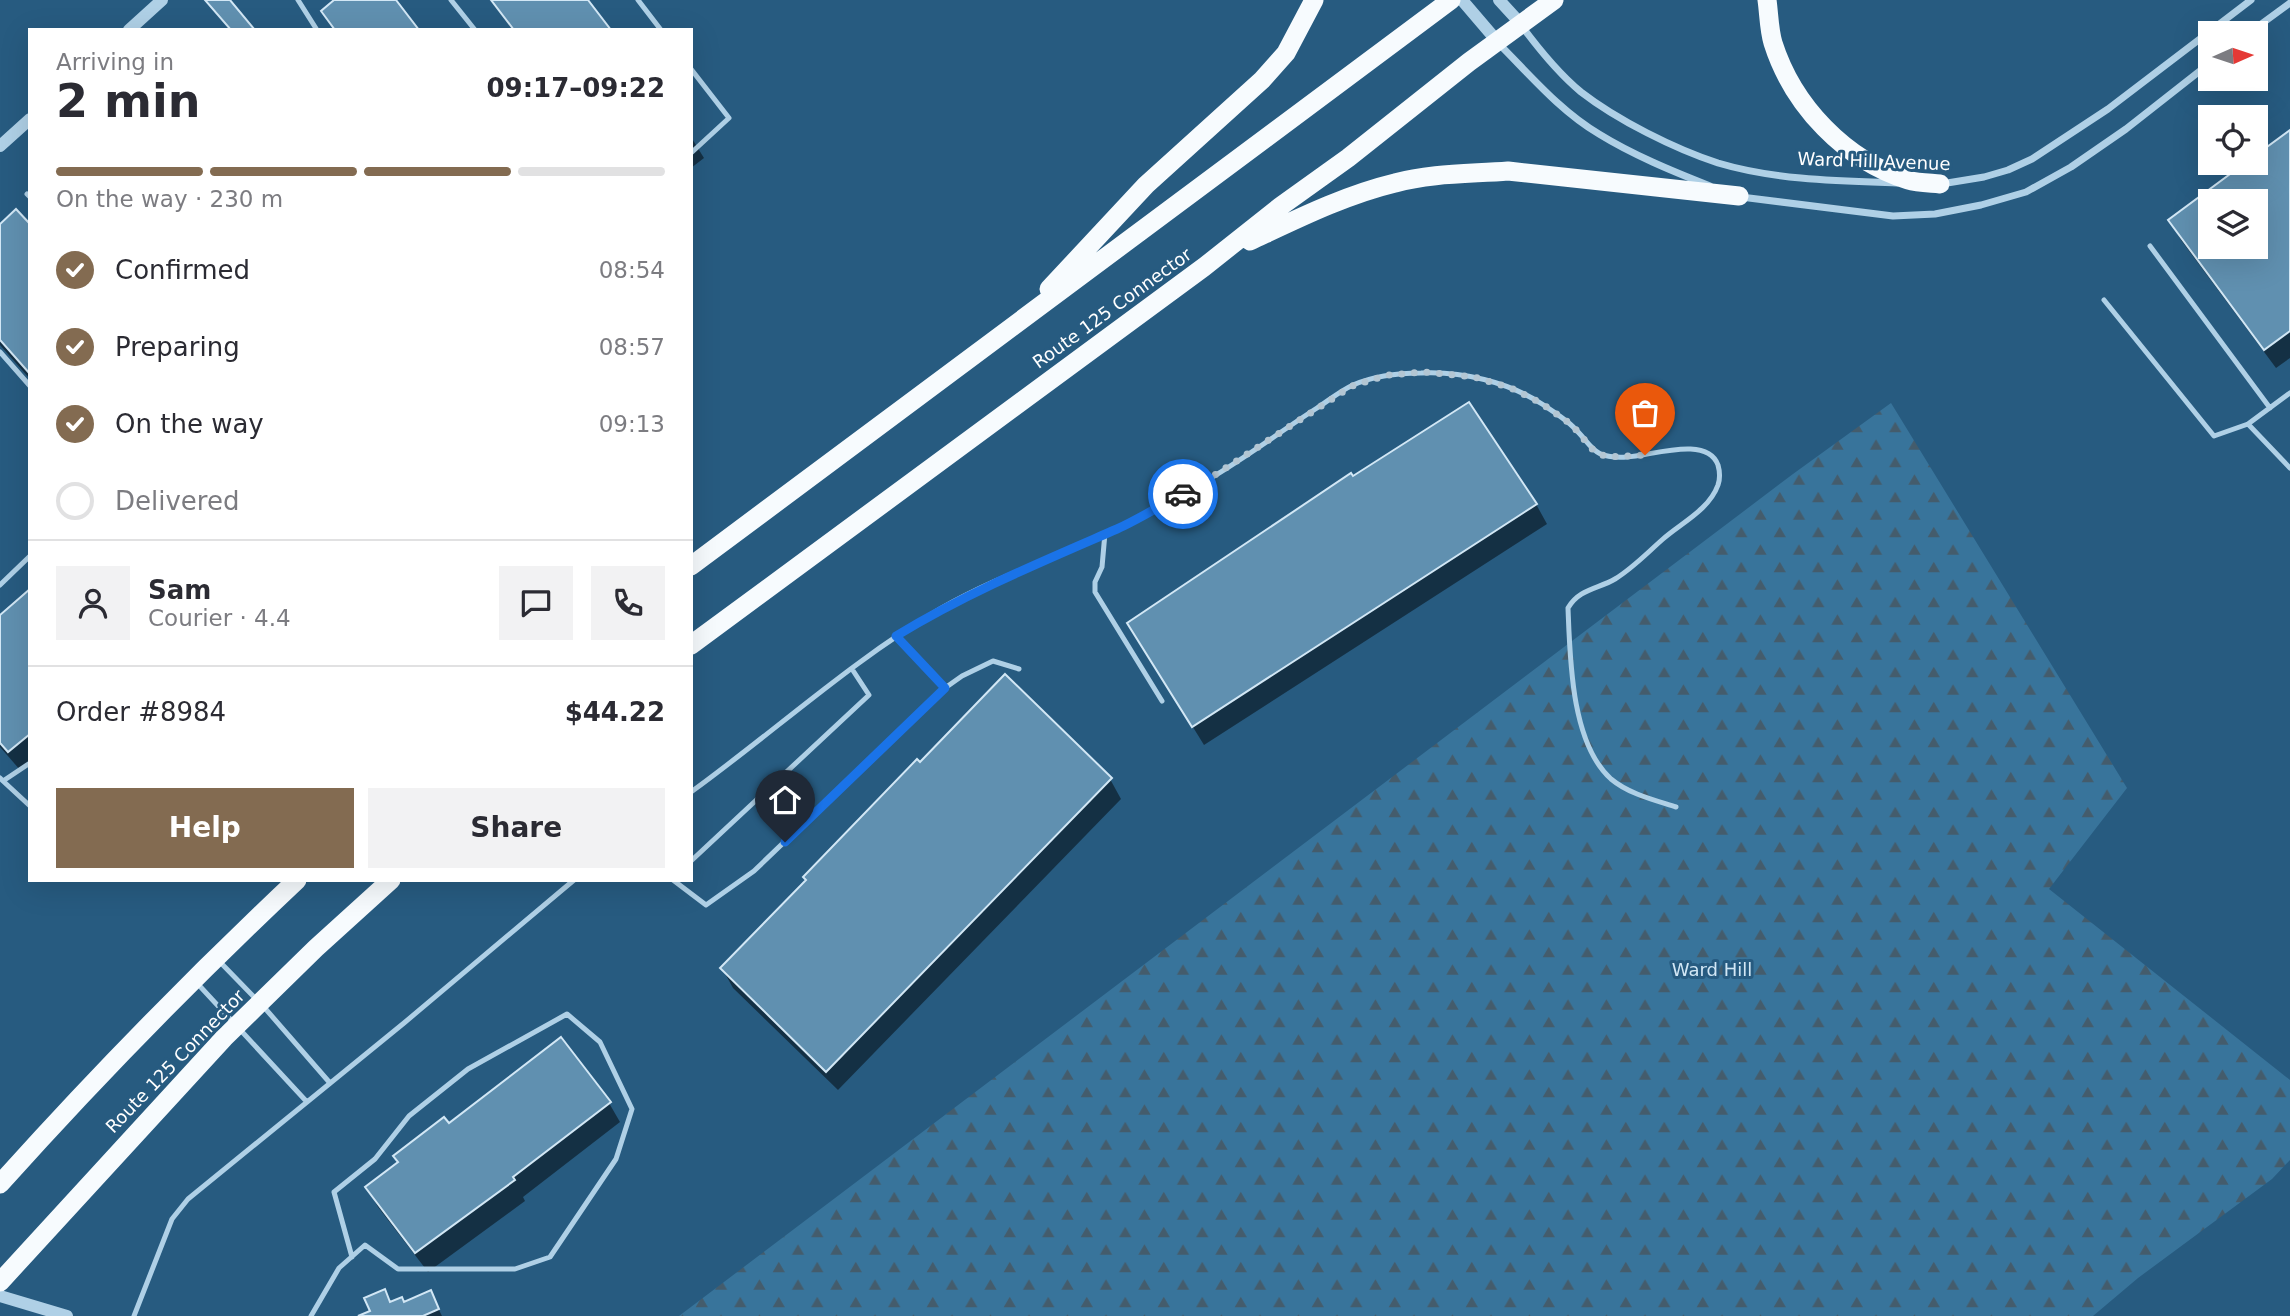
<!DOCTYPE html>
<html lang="en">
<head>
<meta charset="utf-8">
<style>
  body { margin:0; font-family:"DejaVu Sans",sans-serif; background:#f2f2f3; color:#2b2b33; height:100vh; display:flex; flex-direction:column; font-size:26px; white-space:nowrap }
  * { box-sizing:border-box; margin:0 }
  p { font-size:23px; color:#7c7c81 }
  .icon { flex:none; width:38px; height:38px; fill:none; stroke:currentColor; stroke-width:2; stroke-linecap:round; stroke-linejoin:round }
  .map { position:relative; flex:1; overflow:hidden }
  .details { position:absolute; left:28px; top:28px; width:665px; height:854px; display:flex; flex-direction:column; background:#fff; border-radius:0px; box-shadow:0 7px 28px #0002 }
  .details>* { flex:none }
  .needle { width:46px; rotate:87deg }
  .tools { position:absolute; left:2198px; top:21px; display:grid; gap:14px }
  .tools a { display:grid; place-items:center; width:70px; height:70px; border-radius:0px; background:#fff; box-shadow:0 7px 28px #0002; font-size:35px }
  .pin { position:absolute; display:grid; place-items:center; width:60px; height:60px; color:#fff; margin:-72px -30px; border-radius:50% 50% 50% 0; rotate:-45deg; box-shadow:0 0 7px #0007 }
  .pin .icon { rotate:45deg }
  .courier { position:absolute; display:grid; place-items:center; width:70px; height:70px; margin:-35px; border:5px solid #1a73e8; border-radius:50%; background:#fff; color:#222; box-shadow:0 2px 9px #0007 }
  .overview em { font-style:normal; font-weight:800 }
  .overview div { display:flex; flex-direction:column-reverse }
  .overview { display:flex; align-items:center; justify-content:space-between; height:119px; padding:0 28px }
  h1 { font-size:46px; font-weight:800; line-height:52px }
  .bar { display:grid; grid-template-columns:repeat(4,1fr); gap:10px 7px; align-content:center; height:84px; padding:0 28px }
  .bar i { height:9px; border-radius:5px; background:#e1e1e2 }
  .bar .active { background:#836b51 }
  .bar p { grid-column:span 4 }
  .line { display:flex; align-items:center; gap:18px; padding:0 28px; border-top:2px solid #e1e1e2 }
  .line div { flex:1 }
  .round { display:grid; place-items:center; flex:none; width:74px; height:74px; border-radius:0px; background:#f2f2f3 }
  ol { padding:0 28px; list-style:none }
  li { display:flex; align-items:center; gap:21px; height:77px }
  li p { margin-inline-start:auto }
  li .icon { padding:7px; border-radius:50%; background:#836b51; color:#fff; stroke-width:4 }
  li:last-child { color:#7c7c81 }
  li i { width:38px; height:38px; border:4px solid #e1e1e2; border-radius:50% }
  .primary-button { display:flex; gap:14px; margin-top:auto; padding:14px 28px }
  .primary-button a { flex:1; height:80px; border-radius:0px; background:#836b51; color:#fff; font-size:28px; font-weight:800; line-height:80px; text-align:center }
  .primary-button a+a { background:#f2f2f3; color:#2b2b33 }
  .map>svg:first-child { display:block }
  .forest { fill:url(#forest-firs) }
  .shadow { fill:#0007; fill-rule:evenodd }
  .building { fill:#6090b0; stroke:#d2e7f5; stroke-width:2; fill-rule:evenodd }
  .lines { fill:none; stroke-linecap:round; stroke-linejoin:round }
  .service { stroke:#afd0e6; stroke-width:5 }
  .minor { stroke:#afd0e6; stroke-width:7 }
  .tertiary { stroke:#afd0e6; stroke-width:12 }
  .trunk { stroke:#f7fbfe; stroke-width:19 }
  .done { stroke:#b3c6d3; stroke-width:7; stroke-dasharray:0 12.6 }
  .route { stroke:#1a73e8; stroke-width:9 }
  .labels { text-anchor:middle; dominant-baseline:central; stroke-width:6; stroke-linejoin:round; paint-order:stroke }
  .street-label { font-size:18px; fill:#fff; stroke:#275b80 }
  .park-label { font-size:18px; fill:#d2e7f5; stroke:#275b80 }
</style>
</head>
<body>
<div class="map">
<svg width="2290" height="1316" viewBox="0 0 2290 1316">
  <defs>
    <pattern id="forest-firs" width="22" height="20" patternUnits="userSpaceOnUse" patternTransform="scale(1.75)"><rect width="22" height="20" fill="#38749b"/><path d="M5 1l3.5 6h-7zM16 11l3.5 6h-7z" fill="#445c6c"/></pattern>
  </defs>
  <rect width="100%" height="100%" fill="#275b80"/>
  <!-- forest -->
  <path class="forest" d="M 1891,403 L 2127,788 L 2049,889 L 2290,1080 L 2290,1160 L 2272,1179 L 2138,1278 L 2093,1316 L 679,1316 L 1793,474 Z"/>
  <!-- shadow -->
  <path class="shadow" d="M 490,0 L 586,0 L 609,30 L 513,30 Z
    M 2290,132 L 2290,358 L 2276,368 L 2181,240 L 2170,221 L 2248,163 L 2256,163 L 2256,157 ZM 2210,201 L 2256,201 L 2256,247 L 2210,247 Z
    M 691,137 L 704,158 L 691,168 Z
    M 0,226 L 30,227 L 30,379 L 0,345 Z
    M 1353,478 L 1536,504 L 1547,524 L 1204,745 L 1141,643 Z
    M 30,591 L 30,763 L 21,771 L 0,747 L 0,618 Z
    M 920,764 L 1110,779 L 1121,799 L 838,1090 L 733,988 L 722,968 Z
    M 609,1103 L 620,1122 L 523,1197 L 525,1201 L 428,1272 L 378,1207 L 367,1188 L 449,1126 Z
    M 384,1291 L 391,1304 L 404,1304 L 430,1292 L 442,1316 L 374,1316 Z"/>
  <!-- building -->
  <path class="building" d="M 205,0 L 230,0 L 255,30 L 231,30 Z
    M 334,0 L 396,0 L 419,30 L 335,30 L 321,11 Z
    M 491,0 L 588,0 L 611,30 L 514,30 Z
    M 2290,130 L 2290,331 L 2264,350 L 2168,220 L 2245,163 L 2256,163 L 2256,155 ZM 2210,201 L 2256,201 L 2256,247 L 2210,247 Z
    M 16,209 L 30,224 L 30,374 L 0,340 L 0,224 Z
    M 1469,402 L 1537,504 L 1192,727 L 1127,623 L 1351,473 L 1353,476 Z
    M 30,589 L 30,734 L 8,752 L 0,743 L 0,615 Z
    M 1005,674 L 1112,778 L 826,1072 L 720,968 L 806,880 L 803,877 L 917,759 L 920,762 Z
    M 561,1037 L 611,1102 L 513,1177 L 515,1180 L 415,1253 L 365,1187 L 398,1162 L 393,1156 L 444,1117 L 449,1123 Z
    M 385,1289 L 390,1302 L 402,1297 L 404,1302 L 431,1290 L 439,1309 L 423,1316 L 358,1316 L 370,1311 L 364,1298 Z"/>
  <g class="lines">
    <!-- service -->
    <path class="service" d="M 298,0 L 317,30
      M 451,0 L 475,30
      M 638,0 L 661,30
      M 691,69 L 729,118 L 691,153
      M 27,194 L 30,197
      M 2150,246 L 2270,408
      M 2104,300 L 2214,436 L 2248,424
      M 0,352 L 30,386
      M 2290,393 L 2248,424 L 2290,468
      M 1105,533 L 1102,567 L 1095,582 L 1095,592 L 1162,701
      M 0,585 L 30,556
      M 945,688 L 962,676 L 993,661 L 1019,669
      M 0,778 L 3,781 L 30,763
      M 3,781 L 30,806
      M 691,792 C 774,732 851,661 940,609 C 997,576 1060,556 1119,528 C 1146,515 1173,499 1199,485 C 1240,462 1278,433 1317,408 C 1328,401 1340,391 1353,385 C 1374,376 1398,373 1421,373 C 1462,371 1508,382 1542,404 C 1551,410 1562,417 1570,424 C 1594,445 1589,459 1627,457 C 1651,456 1707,435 1718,465 C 1720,472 1720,479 1718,485 C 1709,510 1681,523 1663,539 C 1647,553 1633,568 1615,579 C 1598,589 1579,589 1568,608 C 1570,658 1571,743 1611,779 C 1629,794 1654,800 1676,807
      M 691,861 L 869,695 L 852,669
      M 673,880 L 706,905 L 754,871 L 945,688 L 896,636
      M 219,961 L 256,999
      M 196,982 L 307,1102
      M 263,1006 L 330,1083
      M 134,1316 L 172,1219 L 188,1199 L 404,1023 L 574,880
      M 311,1316 L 339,1268 L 365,1245 L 398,1269 L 515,1269 L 550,1257 L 616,1159 L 632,1109 L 600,1042 L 567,1014 L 468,1069 L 409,1116 L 375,1159 L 334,1192 L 352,1257"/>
    <!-- minor -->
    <path class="minor" d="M 1521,25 C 1538,48 1558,73 1581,92 C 1617,120 1675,149 1718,163 C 1775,180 1838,181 1897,183
      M 2249,33 L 2290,3
      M 1499,44 C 1530,75 1560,111 1599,134 C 1633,155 1672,171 1710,186
      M 1941,184 L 1984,177 L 2008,170 L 2032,159 L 2108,109 L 2251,0
      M 1741,197 L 1893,216 L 1935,214 L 1981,205 L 2026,192 L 2071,167 L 2126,129 L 2210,63"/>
    <!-- tertiary -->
    <path class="tertiary" d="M 1462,0 L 1497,41
      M 1499,0 L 1521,24
      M 129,30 L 162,0
      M 0,146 L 30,119
      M 0,1296 L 67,1316"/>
    <!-- trunk -->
    <path class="trunk" d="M 1767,0 C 1769,14 1769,30 1773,43 C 1793,106 1845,160 1908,180 C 1918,183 1930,183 1940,184
      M 1250,241 C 1297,219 1345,195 1395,183 C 1431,173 1471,174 1508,171 L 1739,196
      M 1049,289 L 1146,185 L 1262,80 L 1286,53 L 1314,0
      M 691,566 L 1451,0
      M 691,645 L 1204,267 L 1281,206 L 1348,158 L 1469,62 L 1554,0
      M 0,1184 C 95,1078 194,977 297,880
      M 0,1282 L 224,1038 L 316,948 L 391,880"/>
  </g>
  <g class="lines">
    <!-- done -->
    <path class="done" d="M 1183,494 L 1204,482 L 1352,386 L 1388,375 L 1425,372 L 1474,377 L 1511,388 L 1541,403 L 1572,425 L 1594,451 L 1607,457 L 1645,455"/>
    <!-- route -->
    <path class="route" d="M 785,842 L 945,688 L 896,636 C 966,593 1041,562 1117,529 C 1139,519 1161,505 1183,494"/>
  </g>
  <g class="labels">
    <!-- street labels -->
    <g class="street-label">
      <text transform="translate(1874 161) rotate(2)">Ward Hill Avenue</text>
      <text transform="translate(1112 308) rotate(-36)">Route 125 Connector</text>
      <text transform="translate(175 1061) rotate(-46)">Route 125 Connector</text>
    </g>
    <!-- park labels -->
    <g class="park-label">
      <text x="1712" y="969">Ward Hill</text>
    </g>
  </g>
</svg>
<div class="tools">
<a><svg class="needle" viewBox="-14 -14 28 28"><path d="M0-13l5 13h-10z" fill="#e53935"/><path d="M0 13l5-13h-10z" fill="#7c7c81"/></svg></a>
<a><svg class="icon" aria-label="locate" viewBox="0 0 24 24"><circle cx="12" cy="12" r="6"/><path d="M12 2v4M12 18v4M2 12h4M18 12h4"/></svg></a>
<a><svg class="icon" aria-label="layers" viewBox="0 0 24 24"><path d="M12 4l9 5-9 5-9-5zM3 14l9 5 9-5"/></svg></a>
</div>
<div class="pin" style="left:1645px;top:455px;background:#ea580c"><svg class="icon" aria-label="bag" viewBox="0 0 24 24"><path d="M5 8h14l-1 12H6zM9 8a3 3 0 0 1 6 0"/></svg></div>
<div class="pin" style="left:785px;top:842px;background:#1f2937"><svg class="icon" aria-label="home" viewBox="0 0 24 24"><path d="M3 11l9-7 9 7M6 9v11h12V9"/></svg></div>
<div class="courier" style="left:1183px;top:494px"><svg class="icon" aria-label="car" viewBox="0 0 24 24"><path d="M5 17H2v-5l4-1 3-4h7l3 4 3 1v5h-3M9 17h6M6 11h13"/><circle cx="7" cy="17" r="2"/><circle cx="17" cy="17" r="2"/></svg></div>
<section class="details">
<div class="overview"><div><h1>2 min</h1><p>Arriving in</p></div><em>09:17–09:22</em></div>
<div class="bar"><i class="active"></i><i class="active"></i><i class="active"></i><i></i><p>On the way · 230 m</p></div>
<ol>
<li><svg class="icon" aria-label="check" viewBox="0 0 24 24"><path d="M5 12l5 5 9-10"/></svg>Confirmed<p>08:54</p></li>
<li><svg class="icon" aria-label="check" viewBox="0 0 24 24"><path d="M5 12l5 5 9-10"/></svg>Preparing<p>08:57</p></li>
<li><svg class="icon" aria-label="check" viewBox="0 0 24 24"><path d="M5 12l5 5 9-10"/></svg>On the way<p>09:13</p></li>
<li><i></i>Delivered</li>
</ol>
<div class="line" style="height:126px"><a class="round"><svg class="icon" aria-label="person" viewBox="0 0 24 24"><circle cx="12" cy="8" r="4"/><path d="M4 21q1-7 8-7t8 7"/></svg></a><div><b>Sam</b><p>Courier · 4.4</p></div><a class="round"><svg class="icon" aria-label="chat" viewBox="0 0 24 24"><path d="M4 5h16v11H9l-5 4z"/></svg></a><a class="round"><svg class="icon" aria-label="phone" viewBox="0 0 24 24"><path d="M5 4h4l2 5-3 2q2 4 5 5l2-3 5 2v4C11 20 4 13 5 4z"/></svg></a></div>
<div class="line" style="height:91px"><div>Order #8984</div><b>$44.22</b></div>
<div class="primary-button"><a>Help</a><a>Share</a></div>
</section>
</div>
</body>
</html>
